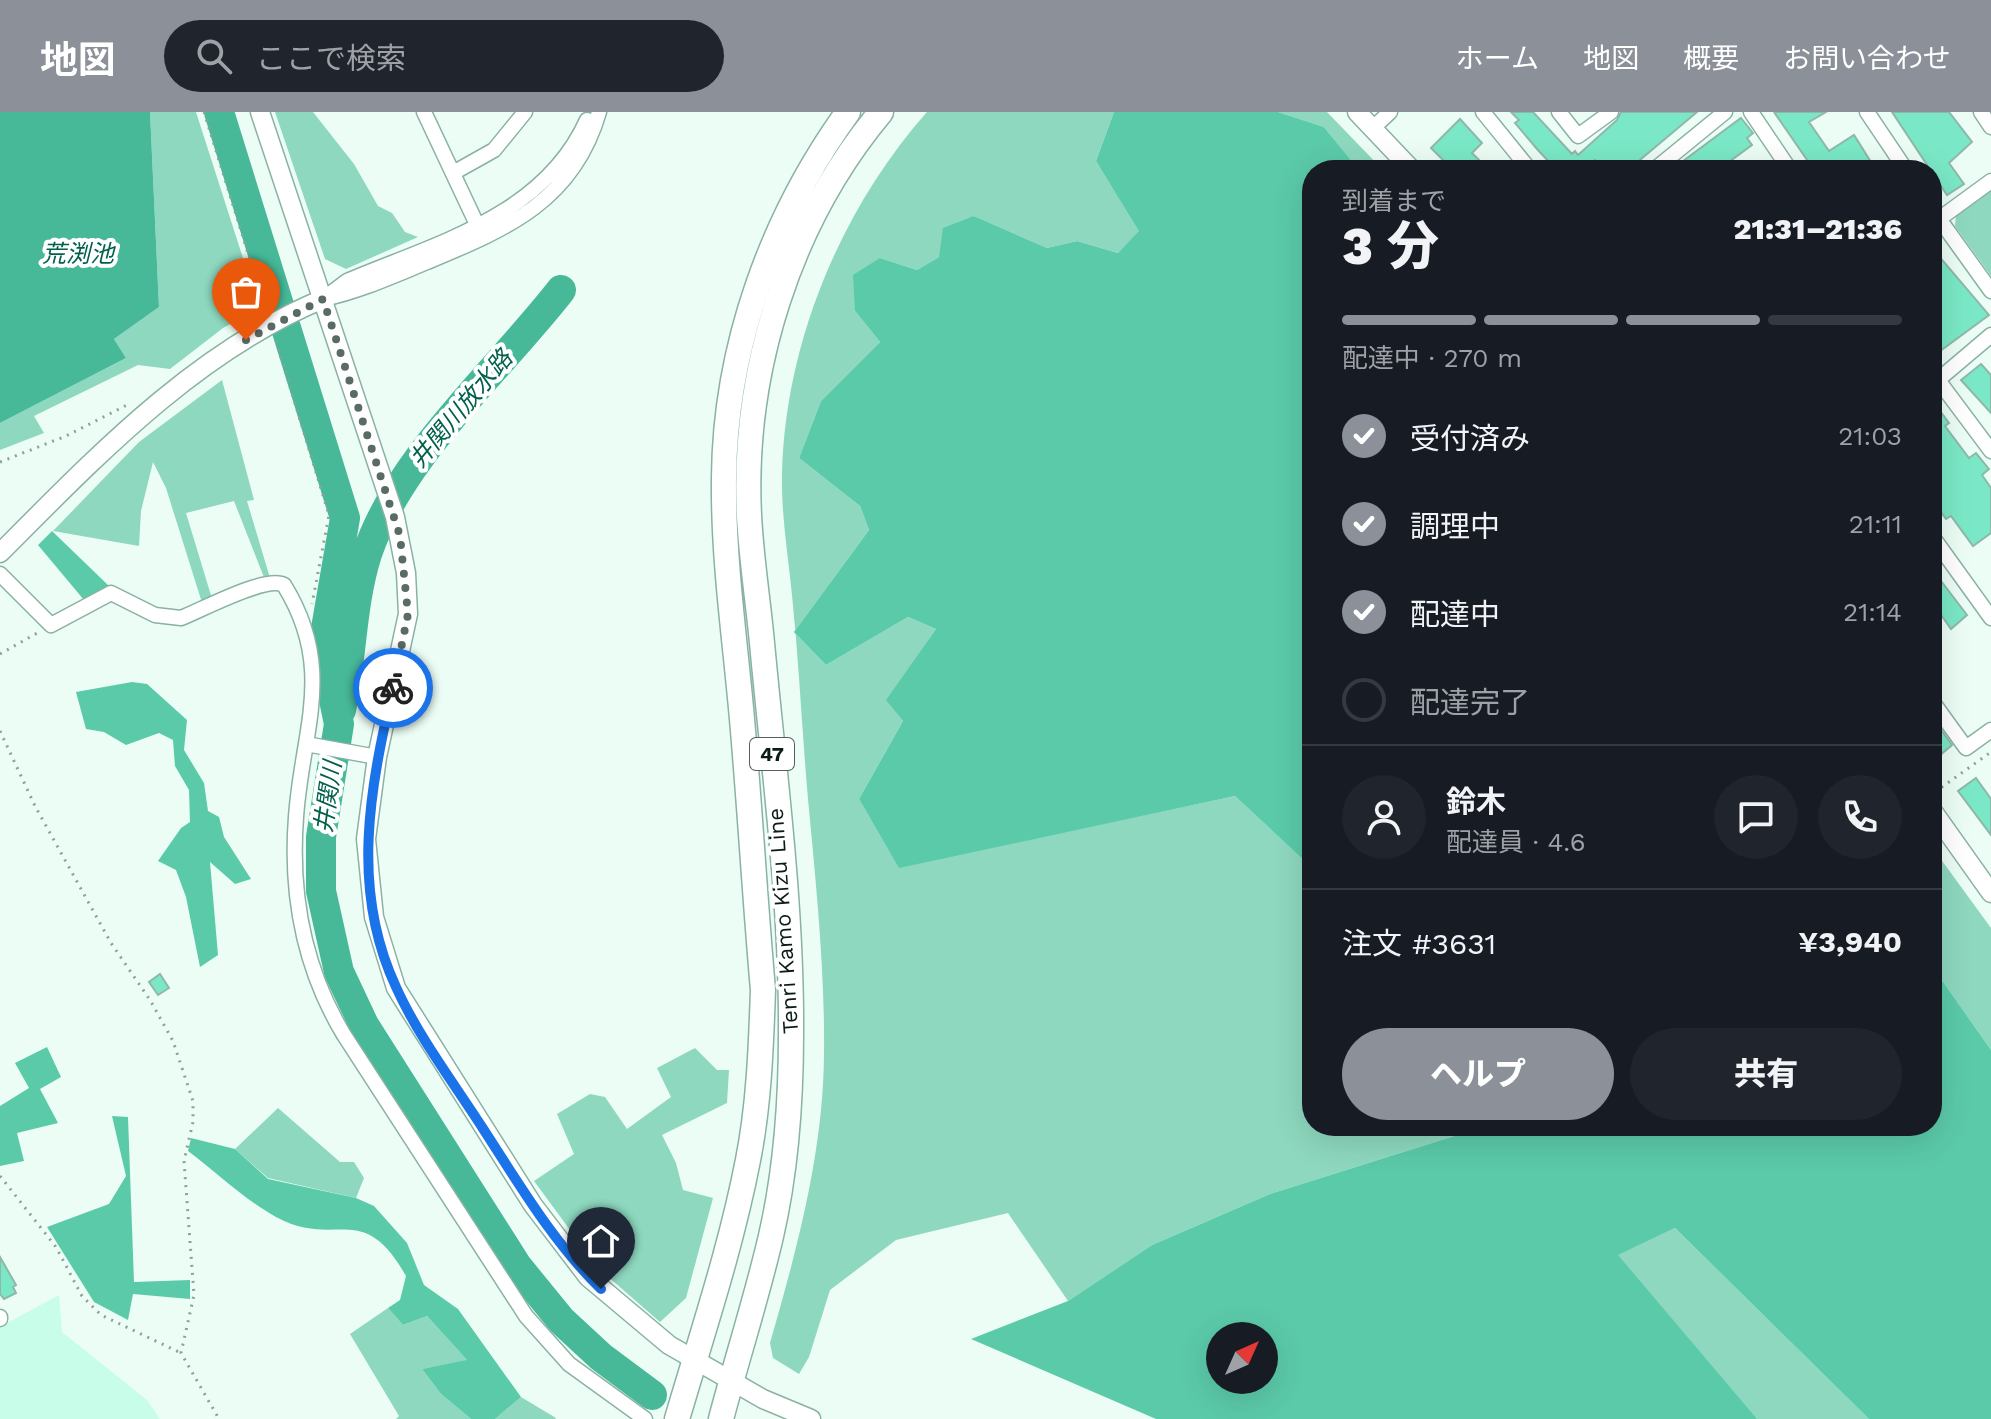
<!DOCTYPE html>
<html lang="ja">
<head>
<meta charset="utf-8">
<style>
  body { margin:0; font-family:"Work Sans","Noto Sans JP",sans-serif; background:#20242c; color:#f1f3f6; height:100vh; display:flex; flex-direction:column; font-size:30px; white-space:nowrap }
  * { box-sizing:border-box; margin:0 }
  p { font-size:26px; color:#9ea1a6 }
  .icon { flex:none; width:44px; height:44px; fill:none; stroke:currentColor; stroke-width:2; stroke-linecap:round; stroke-linejoin:round }
  .map { position:relative; flex:1; overflow:hidden }
  .sheet { position:absolute; left:1302px; top:48px; width:640px; height:976px; display:flex; flex-direction:column; background:#171b24; border-radius:32px; box-shadow:0 8px 32px #0002 }
  .sheet>* { flex:none }
  .needle { width:52px; rotate:45deg }
  .fabs { position:absolute; left:1206px; top:1210px; display:grid; gap:16px }
  .fabs a { display:grid; place-items:center; width:72px; height:72px; border-radius:50%; background:#171b24; box-shadow:0 8px 32px #0002; font-size:40px }
  .pin { position:absolute; display:grid; place-items:center; width:68px; height:68px; color:#fff; margin:-82px -34px; border-radius:50% 50% 50% 0; rotate:-45deg; box-shadow:0 0 8px #0007 }
  .pin .icon { rotate:45deg }
  .courier { position:absolute; display:grid; place-items:center; width:80px; height:80px; margin:-40px; border:6px solid #1a73e8; border-radius:50%; background:#fff; color:#222; box-shadow:0 2px 10px #0007 }
  .summary em { font-style:normal; font-weight:800 }
  .summary div { display:flex; flex-direction:column-reverse }
  .summary { display:flex; align-items:center; justify-content:space-between; height:136px; padding:0 40px }
  h1 { font-size:52px; font-weight:800; line-height:60px }
  .bar { display:grid; grid-template-columns:repeat(4,1fr); gap:12px 8px; align-content:center; height:96px; padding:0 40px }
  .bar i { height:10px; border-radius:6px; background:#363941 }
  .bar .selected { background:#8c9099 }
  .bar p { grid-column:span 4 }
  .line { display:flex; align-items:center; gap:20px; padding:0 40px; border-top:2px solid #363941 }
  .line div { flex:1 }
  .round { display:grid; place-items:center; flex:none; width:84px; height:84px; border-radius:42px; background:#20242c }
  ol { padding:0 40px; list-style:none }
  li { display:flex; align-items:center; gap:24px; height:88px }
  li p { margin-inline-start:auto }
  li .icon { padding:8px; border-radius:50%; background:#8c9099; color:#fff; stroke-width:4 }
  li:last-child { color:#9ea1a6 }
  li i { width:44px; height:44px; border:4px solid #363941; border-radius:50% }
  .action { display:flex; gap:16px; margin-top:auto; padding:16px 40px }
  .action a { flex:1; height:92px; border-radius:48px; background:#8c9099; color:#fff; font-size:32px; font-weight:800; line-height:92px; text-align:center }
  .action a+a { background:#20242c; color:#f1f3f6 }
  header { display:flex; align-items:center; gap:48px; box-sizing:border-box; height:112px; padding:0 40px; background:#8c9099; color:#fff }
  header strong { font-size:38px }
  nav { display:flex; gap:44px; margin-inline-start:auto; font-size:28px }
  .search { width:560px; height:72px; background:#20242c; display:flex; align-items:center; gap:20px; box-sizing:border-box; padding:0 28px; border-radius:44px; color:#9ea1a6; font-size:30px }
  .map>svg:first-child { display:block }
  .built { fill:#c7fde9 }
  .green { fill:#8ed8bf }
  .forest { fill:#5bcaa9; fill-rule:evenodd }
  .water { fill:#47b998 }
  .lines { fill:none; stroke-linecap:round; stroke-linejoin:round }
  .river { stroke:#47b998; stroke-width:30 }
  .building { fill:#7ae8c6; stroke:#8eb8a9; stroke-width:2 }
  .minor-casing { stroke:#89b2a3; stroke-width:17 }
  .tertiary-casing { stroke:#89b2a3; stroke-width:21 }
  .primary-casing { stroke:#89b2a3; stroke-width:27 }
  .path { stroke:#8fa099; stroke-width:3; stroke-dasharray:2 6; stroke-linecap:butt }
  .minor { stroke:#fff; stroke-width:14 }
  .tertiary { stroke:#fff; stroke-width:18 }
  .primary { stroke:#fff; stroke-width:24 }
  .done { stroke:#5a6b64; stroke-width:8; stroke-dasharray:0 14.4 }
  .route { stroke:#1a73e8; stroke-width:10 }
  .labels { text-anchor:middle; dominant-baseline:central; stroke-width:8; stroke-linejoin:round; paint-order:stroke }
  .shield { fill:#fff; stroke:#54605c; stroke-width:2 }
  .shield-label { font-size:20px; font-weight:bold; fill:#0b1c16 }
  .street-label { font-size:22px; fill:#0b1c16; stroke:#fff }
  .water-label { font-size:24px; font-style:italic; fill:#00604b; stroke:#fff }
</style>
</head>
<body>
<header>
<strong>地図</strong>
<div class="search"><svg class="icon" aria-label="search" viewBox="0 0 24 24"><circle cx="10" cy="10" r="6"/><path d="M15 15l6 6"/></svg>ここで検索</div>
<nav><a>ホーム</a><a>地図</a><a>概要</a><a>お問い合わせ</a></nav>
</header>
<div class="map">
<svg width="1991" height="1307" viewBox="0 0 1991 1307">
  <rect width="100%" height="100%" fill="#ecfdf6"/>
  <!-- built -->
  <path class="built" d="M 59,1183 L 62,1220 L 147,1288 L 160,1307 L 0,1307 L 0,1215 Z"/>
  <!-- green -->
  <path class="green" d="M 150,0 L 196,0 L 259,196 L 223,216 L 170,257 L 138,253 L 34,304 L 44,321 L 0,338 L 0,311 L 126,246 L 114,227 L 159,195 Z
    M 275,0 L 313,0 L 354,52 L 378,94 L 392,101 L 405,120 L 418,125 L 346,157 L 325,147 Z
    M 927,0 L 1114,0 L 1096,49 L 1140,119 L 1118,141 L 1077,129 L 1047,136 L 974,104 L 939,145 L 917,158 L 880,146 L 855,199 L 880,230 L 821,289 L 799,346 L 860,394 L 869,418 L 794,520 L 826,553 L 908,505 L 936,517 L 887,588 L 903,609 L 859,687 L 899,755 L 1235,684 L 1312,756 L 1312,1014 L 1486,1014 L 1270,1082 L 1152,1133 L 1068,1189 L 1008,1101 L 896,1128 L 830,1178 L 809,1245 L 799,1262 L 773,1246 L 770,1231 C 797,1137 823,1042 824,943 C 825,857 816,772 808,687 C 802,619 799,551 792,483 C 788,443 781,402 782,362 C 785,231 841,97 927,0 Z
    M 1278,0 L 1327,0 L 1383,58 L 1359,58 L 1324,15 Z
    M 1991,78 L 1991,164 L 1955,114 L 1956,103 Z
    M 222,268 L 254,388 L 247,389 L 270,466 L 265,468 L 234,389 L 186,401 L 213,490 L 203,494 L 166,376 L 153,350 L 141,399 L 139,434 L 53,419 L 139,330 Z
    M 1932,735 L 1991,816 L 1991,938 L 1932,854 Z
    M 695,936 L 717,958 L 729,958 L 727,991 L 662,1023 L 676,1051 L 683,1078 L 713,1086 L 686,1186 L 660,1210 L 598,1156 L 534,1069 L 574,1042 L 557,1002 L 590,982 L 605,985 L 627,1017 L 671,985 L 657,956 Z
    M 278,996 L 340,1050 L 354,1050 L 364,1066 L 356,1086 L 268,1066 L 235,1037 Z
    M 1675,1116 L 1869,1307 L 1757,1307 L 1750,1301 L 1617,1143 Z
    M 388,1196 L 403,1213 L 427,1204 L 468,1249 L 422,1257 L 441,1282 L 471,1307 L 396,1307 L 399,1304 L 350,1222 Z
    M 521,1285 L 556,1306 L 555,1307 L 495,1307 Z"/>
  <!-- forest -->
  <path class="forest" d="M 1114,0 L 1278,0 L 1324,15 L 1359,58 L 1312,58 L 1312,756 L 1235,684 L 899,756 L 859,687 L 903,609 L 886,588 L 936,517 L 908,505 L 826,553 L 794,520 L 869,418 L 860,394 L 799,346 L 821,289 L 880,230 L 855,199 L 853,163 L 880,146 L 917,158 L 939,145 L 943,116 L 974,104 L 1047,136 L 1077,129 L 1118,141 L 1139,119 L 1096,49 Z
    M 52,419 L 109,474 L 84,488 L 38,433 Z
    M 132,570 L 147,572 L 187,608 L 184,638 L 204,671 L 208,699 L 219,705 L 224,725 L 251,767 L 235,772 L 210,750 L 218,843 L 200,855 L 186,785 L 176,758 L 158,749 L 181,716 L 190,710 L 189,678 L 175,654 L 173,628 L 159,621 L 126,633 L 104,620 L 86,617 L 76,580 Z
    M 1932,854 L 1991,938 L 1991,1307 L 1869,1307 L 1675,1116 L 1618,1143 L 1757,1307 L 1156,1307 L 971,1227 L 1068,1189 L 1152,1133 L 1270,1082 L 1486,1014 L 1932,1014 ZM 1220,1224 L 1264,1224 L 1264,1268 L 1220,1268 Z
    M 47,935 L 61,965 L 40,977 L 58,1011 L 17,1021 L 24,1049 L 0,1054 L 0,994 L 29,976 L 15,951 Z
    M 112,1004 L 128,1005 L 134,1170 L 190,1168 L 190,1187 L 133,1182 L 128,1208 L 94,1190 L 47,1115 L 109,1092 L 126,1064 Z
    M 191,1026 L 235,1037 L 268,1067 L 356,1086 L 374,1094 L 407,1131 L 424,1173 L 458,1197 L 521,1285 L 495,1307 L 471,1307 L 441,1282 L 422,1257 L 467,1248 L 427,1204 L 403,1213 L 388,1196 L 400,1188 L 406,1164 C 362,1086 336,1138 276,1105 C 245,1088 216,1060 188,1039 Z"/>
  <!-- water -->
  <path class="water" d="M 0,0 L 150,0 L 159,195 L 114,227 L 126,246 L 0,311 Z"/>
  <g class="lines">
    <!-- river -->
    <path class="river" d="M 219,0 L 345,406 L 323,534 L 339,612 L 321,725 L 321,779 L 339,860 L 364,913 L 517,1154 L 561,1208 L 601,1245 L 652,1283
      M 341,598 C 352,547 351,492 367,442 C 399,345 498,259 561,178"/>
  </g>
  <!-- building -->
  <path class="building" d="M 1511,0 L 1533,0 L 1572,42 L 1575,39 L 1578,43 L 1617,8 L 1621,0 L 1697,0 L 1628,58 L 1604,58 L 1595,48 L 1588,54 L 1592,58 L 1562,58 L 1554,49 L 1551,52 L 1537,37 L 1515,11 L 1519,8 Z
    M 1774,0 L 1826,0 L 1809,10 L 1829,39 L 1854,23 L 1876,58 L 1814,58 Z
    M 1892,0 L 1949,0 L 1972,30 L 1949,51 L 1964,72 L 1947,83 Z
    M 1741,6 L 1753,21 L 1747,26 L 1752,33 L 1718,58 L 1671,58 Z
    M 1460,7 L 1482,31 L 1472,41 L 1479,48 L 1468,58 L 1453,58 L 1431,36 Z
    M 1932,136 L 1989,203 L 1932,245 Z
    M 1981,252 L 1991,263 L 1991,301 L 1961,268 Z
    M 1932,288 L 1949,311 L 1945,314 L 1969,346 L 1976,341 L 1989,357 L 1982,363 L 1991,376 L 1991,421 L 1973,434 L 1951,404 L 1946,407 L 1935,392 L 1940,388 L 1932,378 Z
    M 1932,457 L 1967,503 L 1951,517 L 1932,490 Z
    M 1939,615 L 1952,633 L 1932,650 L 1932,621 Z
    M 1976,666 L 1991,687 L 1991,723 L 1958,679 Z
    M 160,862 L 169,876 L 158,883 L 149,870 Z
    M 0,1145 L 16,1173 L 13,1175 L 16,1181 L 4,1187 L 0,1182 Z"/>
  <g class="lines">
    <defs>
      <path id="minor" d="M 424,0 L 480,119
        M 1483,0 L 1530,58
        M 1559,0 L 1578,24 L 1611,0
        M 1751,0 L 1790,58
        M 1867,0 L 1906,58
        M 1981,0 L 1991,15
        M 1372,17 L 1390,0
        M 1654,58 L 1725,0
        M 453,61 L 494,38 L 525,0
        M 1932,97 L 1991,179
        M 1939,107 L 1991,69
        M 327,184 L 347,169 C 437,131 544,104 587,8
        M 323,187 C 360,179 393,164 427,150 C 506,117 573,90 599,0
        M 1932,260 L 1991,339
        M 1932,273 L 1991,223
        M 1932,424 L 1991,506
        M 0,462 L 51,513 L 111,481 L 155,503 L 181,506 C 202,498 266,463 284,473 C 336,557 302,618 296,705 C 290,783 303,855 344,923 L 526,1204 L 569,1252 L 645,1307
        M 1932,589 L 1966,636 L 1991,618
        M 306,632 L 377,645
        M 0,1205 L 0,1207"/>
      <path id="tertiary" d="M 260,0 L 395,405 L 406,461 L 408,502 L 377,645 L 366,727 L 374,805 L 396,876 L 533,1093 L 588,1165 L 669,1233 L 763,1287 L 811,1307
        M 1357,0 L 1412,58
        M 0,441 C 96,345 195,240 323,187
        M 1932,698 L 1991,781"/>
      <path id="primary" d="M 677,1307 C 702,1222 731,1136 748,1048 C 759,993 761,935 763,878 C 755,788 750,698 742,607 C 735,527 723,447 724,366 C 725,235 772,105 848,0
        M 721,1307 C 737,1246 757,1185 771,1124 C 786,1059 791,989 791,922 C 792,792 774,660 762,531 C 758,488 751,445 749,403 C 742,260 789,110 881,0"/>
    </defs>
    <!-- minor casing -->
    <use href="#minor" class="minor-casing"/>
    <!-- tertiary casing -->
    <use href="#tertiary" class="tertiary-casing"/>
    <!-- primary casing -->
    <use href="#primary" class="primary-casing"/>
    <!-- path -->
    <path class="path" d="M 204,0 L 265,196
      M 276,229 L 329,403 L 312,492
      M 0,350 L 66,324 L 127,293
      M 0,542 L 39,520
      M 0,619 L 35,694 L 111,831 L 150,888 L 173,929 L 193,989 L 193,1010 L 184,1049 L 194,1183 L 181,1241 L 219,1307
      M 1935,680 L 1991,640
      M 0,1064 L 56,1135 L 82,1184 L 101,1203 L 181,1241"/>
    <!-- minor -->
    <use href="#minor" class="minor"/>
    <!-- tertiary -->
    <use href="#tertiary" class="tertiary"/>
    <!-- primary -->
    <use href="#primary" class="primary"/>
  </g>
  <g class="lines">
    <!-- done -->
    <path class="done" d="M 246,228 L 323,187 L 400,424 L 408,502 L 393,576"/>
    <!-- route -->
    <path class="route" d="M 393,576 C 370,676 350,777 396,875 C 418,924 453,970 482,1015 C 519,1072 553,1130 601,1177"/>
  </g>
  <g class="labels">
    <!-- shield labels -->
    <rect class="shield" x="750" y="626" width="44" height="32" rx="6"/>
    <g class="shield-label">
      <text x="772" y="642">47</text>
    </g>
    <!-- street labels -->
    <g class="street-label">
      <text transform="translate(783 809) rotate(-94)">Tenri Kamo Kizu Line</text>
    </g>
    <!-- water labels -->
    <g class="water-label">
      <text x="78" y="142">荒渕池</text>
      <text transform="translate(461 297) rotate(-50)">井関川放水路</text>
      <text transform="translate(328 685) rotate(-82)">井関川</text>
    </g>
  </g>
</svg>
<div class="fabs">
<a><svg class="needle" viewBox="-14 -14 28 28"><path d="M0-13l5 13h-10z" fill="#e53935"/><path d="M0 13l5-13h-10z" fill="#9ea1a6"/></svg></a>
</div>
<div class="pin" style="left:246px;top:228px;background:#ea580c"><svg class="icon" aria-label="bag" viewBox="0 0 24 24"><path d="M5 8h14l-1 12H6zM9 8a3 3 0 0 1 6 0"/></svg></div>
<div class="pin" style="left:601px;top:1177px;background:#1f2937"><svg class="icon" aria-label="home" viewBox="0 0 24 24"><path d="M3 11l9-7 9 7M6 9v11h12V9"/></svg></div>
<div class="courier" style="left:393px;top:576px"><svg class="icon" aria-label="bike" viewBox="0 0 24 24"><circle cx="6" cy="16" r="4"/><circle cx="18" cy="16" r="4"/><path d="M6 16l4-8h5l3 8M10 8l3 8H6M13 5h3"/></svg></div>
<section class="sheet">
<div class="summary"><div><h1>3 分</h1><p>到着まで</p></div><em>21:31–21:36</em></div>
<div class="bar"><i class="selected"></i><i class="selected"></i><i class="selected"></i><i></i><p>配達中 · 270 m</p></div>
<ol>
<li><svg class="icon" aria-label="check" viewBox="0 0 24 24"><path d="M5 12l5 5 9-10"/></svg>受付済み<p>21:03</p></li>
<li><svg class="icon" aria-label="check" viewBox="0 0 24 24"><path d="M5 12l5 5 9-10"/></svg>調理中<p>21:11</p></li>
<li><svg class="icon" aria-label="check" viewBox="0 0 24 24"><path d="M5 12l5 5 9-10"/></svg>配達中<p>21:14</p></li>
<li><i></i>配達完了</li>
</ol>
<div class="line" style="height:144px"><a class="round"><svg class="icon" aria-label="person" viewBox="0 0 24 24"><circle cx="12" cy="8" r="4"/><path d="M4 21q1-7 8-7t8 7"/></svg></a><div><b>鈴木</b><p>配達員 · 4.6</p></div><a class="round"><svg class="icon" aria-label="chat" viewBox="0 0 24 24"><path d="M4 5h16v11H9l-5 4z"/></svg></a><a class="round"><svg class="icon" aria-label="phone" viewBox="0 0 24 24"><path d="M5 4h4l2 5-3 2q2 4 5 5l2-3 5 2v4C11 20 4 13 5 4z"/></svg></a></div>
<div class="line" style="height:104px"><div>注文 #3631</div><b>¥3,940</b></div>
<div class="action"><a>ヘルプ</a><a>共有</a></div>
</section>
</div>
</body>
</html>
